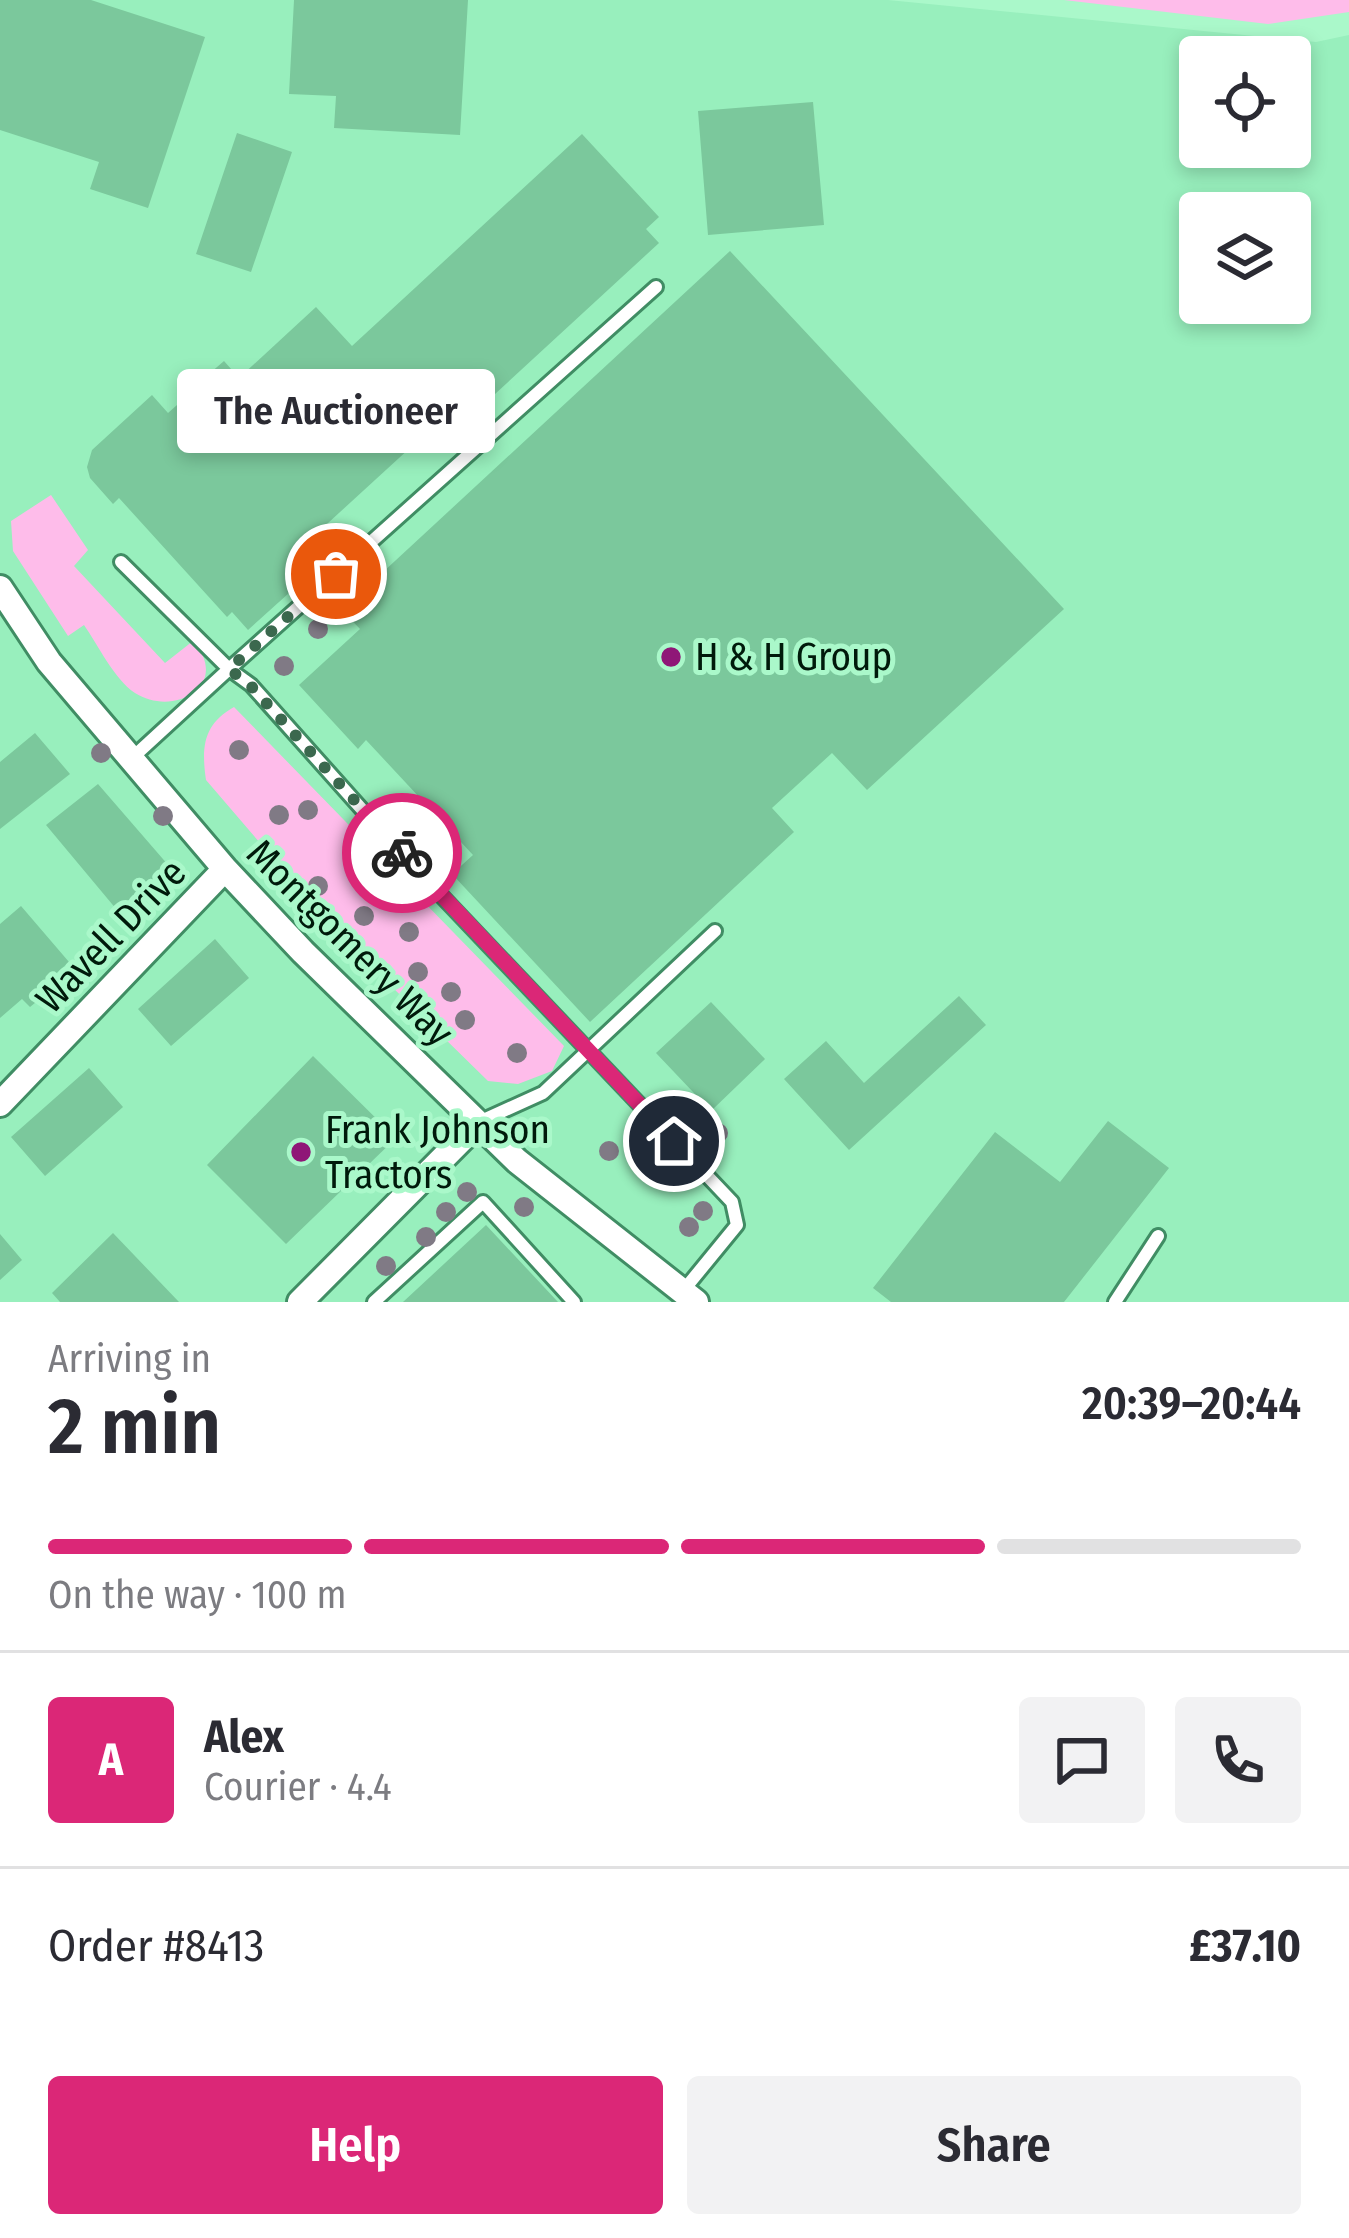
<!DOCTYPE html>
<html lang="en">
<head>
<meta charset="utf-8">
<style>
  body { margin:0; font-family:"Fira Sans Condensed",sans-serif; background:#f2f2f3; color:#2b2b33; height:100vh; display:flex; flex-direction:column; font-size:45px; white-space:nowrap }
  * { box-sizing:border-box; margin:0 }
  p { font-size:39px; color:#7c7c81 }
  .icon { flex:none; width:66px; height:66px; fill:none; stroke:currentColor; stroke-width:2; stroke-linecap:round; stroke-linejoin:round }
  .map { position:relative; height:1302px; overflow:hidden }
  .sheet { display:flex; flex-direction:column; background:#fff; flex:1 }
  .sheet>* { flex:none }
  .controls { position:absolute; left:1179px; top:36px; display:grid; gap:24px }
  .controls a { display:grid; place-items:center; width:132px; height:132px; border-radius:12px; background:#fff; box-shadow:0 6px 18px #0003; font-size:60px }
  .pin { position:absolute; display:grid; place-items:center; width:102px; height:102px; color:#fff; margin:-51px; border:6px solid #fff; border-radius:50%; box-shadow:0 3px 12px #0007 }
  .courier { position:absolute; display:grid; place-items:center; width:120px; height:120px; margin:-60px; border:9px solid #db2777; border-radius:50%; background:#fff; color:#222; box-shadow:0 3px 15px #0007 }
  .bubble { position:absolute; height:84px; border-radius:12px; background:#fff; box-shadow:0 6px 18px #0003; font-size:39px; font-weight:600; line-height:84px; text-align:center }
  .overview em { font-style:normal; font-weight:600 }
  .overview div { display:flex; flex-direction:column-reverse }
  .overview { display:flex; align-items:center; justify-content:space-between; height:204px; padding:0 48px }
  h1 { font-size:78px; font-weight:600; line-height:90px }
  .bar { display:grid; grid-template-columns:repeat(4,1fr); gap:18px 12px; align-content:center; height:144px; padding:0 48px }
  .bar i { height:15px; border-radius:9px; background:#e1e1e2 }
  .bar .active { background:#db2777 }
  .bar p { grid-column:span 4 }
  .line { display:flex; align-items:center; gap:30px; padding:0 48px; border-top:3px solid #e1e1e2 }
  .line div { flex:1 }
  .round { display:grid; place-items:center; flex:none; width:126px; height:126px; border-radius:12px; background:#f2f2f3 }
  .primary-button { display:flex; gap:24px; margin-top:auto; padding:24px 48px }
  .primary-button a { flex:1; height:138px; border-radius:12px; background:#db2777; color:#fff; font-size:48px; font-weight:600; line-height:138px; text-align:center }
  .primary-button a+a { background:#f2f2f3; color:#2b2b33 }
  .map>svg:first-child { display:block }
  .built { fill:#98efbd; fill-rule:evenodd }
  .green { fill:#febcea }
  .building { fill:#7bc89c }
  .lines { fill:none; stroke-linecap:round; stroke-linejoin:round }
  .lane-casing { stroke:#408d64; stroke-width:18 }
  .street-casing { stroke:#408d64; stroke-width:30 }
  .lane { stroke:#fff; stroke-width:12 }
  .street { stroke:#fff; stroke-width:24 }
  .tree { fill:#807a85 }
  .done { stroke:#3b684e; stroke-width:12; stroke-dasharray:0 21.6 }
  .route { stroke:#db2777; stroke-width:15 }
  .poi-dot { fill:#8f1777; stroke:#aaf8ca; stroke-width:4.5 }
  .labels { text-anchor:middle; dominant-baseline:central; stroke-width:10; stroke-linejoin:round; paint-order:stroke }
  .poi-label { font-size:39px; fill:#001a0b; stroke:#aaf8ca; text-anchor:start }
  .street-label { font-size:39px; fill:#001a0b; stroke:#aaf8ca }
</style>
</head>
<body>
<div class="map">
<svg width="1349" height="1302" viewBox="0 0 1349 1302">
  <rect width="100%" height="100%" fill="#aaf8ca"/>
  <!-- built -->
  <path class="built" d="M 0,0 L 888,0 L 1316,42 L 1349,35 L 1349,1302 L 0,1302 ZM 1200,57 L 1290,57 L 1290,147 L 1200,147 ZM 1200,213 L 1290,213 L 1290,303 L 1200,303 Z"/>
  <!-- green -->
  <path class="green" d="M 1064,0 L 1349,0 L 1349,12 L 1268,24 Z
    M 51,495 L 88,550 L 74,566 L 165,663 L 193,641 C 232,685 174,718 135,693 C 114,679 98,645 84,625 L 68,636 L 13,551 L 11,521 Z
    M 234,707 L 564,1046 L 552,1071 L 518,1084 L 488,1081 L 339,935 L 206,780 C 201,746 204,724 234,707 Z"/>
  <!-- building -->
  <path class="building" d="M 0,0 L 91,0 L 205,37 L 148,208 L 90,189 L 99,162 L 0,130 Z
    M 294,0 L 468,0 L 460,135 L 334,128 L 336,96 L 289,94 Z
    M 813,102 L 824,225 L 708,235 L 698,111 Z
    M 237,133 L 292,152 L 251,272 L 196,254 Z
    M 582,134 L 659,217 L 646,229 L 659,243 L 470,417 L 458,404 L 292,556 L 309,575 L 248,630 L 232,612 L 227,617 L 119,498 L 113,504 L 90,478 L 87,467 L 92,450 L 152,395 L 168,413 L 195,389 L 211,406 L 219,398 L 202,380 L 224,361 L 239,378 L 316,307 L 352,346 Z
    M 730,251 L 1064,609 L 867,790 L 832,753 L 772,808 L 794,832 L 590,1022 L 452,874 L 473,855 L 366,740 L 358,749 L 299,685 L 360,629 L 342,610 Z
    M 35,733 L 70,774 L 0,829 L 0,762 Z
    M 98,784 L 169,866 L 117,910 L 46,825 Z
    M 21,906 L 69,962 L 41,987 L 47,993 L 30,1007 L 22,999 L 0,1018 L 0,924 Z
    M 215,939 L 249,978 L 171,1046 L 138,1009 Z
    M 959,996 L 986,1025 L 849,1150 L 784,1079 L 826,1041 L 864,1083 Z
    M 711,1002 L 765,1059 L 711,1111 L 656,1053 Z
    M 313,1056 L 396,1138 L 286,1244 L 207,1165 Z
    M 89,1068 L 123,1107 L 45,1176 L 11,1137 Z
    M 1108,1121 L 1169,1168 L 1064,1302 L 891,1302 L 873,1288 L 995,1132 L 1060,1182 Z
    M 486,1225 L 558,1302 L 403,1302 Z
    M 113,1233 L 179,1302 L 60,1302 L 52,1293 Z
    M 0,1234 L 22,1260 L 0,1280 Z"/>
  <g class="lines">
    <defs>
      <path id="lane" d="M 121,562 L 229,669 L 656,287
        M 131,759 L 229,669 L 251,685 L 400,852 L 732,1202 L 737,1225 L 683,1291
        M 479,1122 L 543,1093 L 715,931
        M 374,1302 L 483,1202 L 574,1302
        M 1115,1302 L 1158,1236"/>
      <path id="street" d="M 0,588 L 49,662 L 225,869 L 303,952 L 517,1161 L 696,1302
        M 0,1104 L 225,869
        M 300,1302 L 478,1123"/>
    </defs>
    <!-- lane casing -->
    <use href="#lane" class="lane-casing"/>
    <!-- street casing -->
    <use href="#street" class="street-casing"/>
    <!-- lane -->
    <use href="#lane" class="lane"/>
    <!-- street -->
    <use href="#street" class="street"/>
  </g>
  <!-- trees -->
  <g class="tree">
    <circle cx="318" cy="629" r="10"/>
    <circle cx="284" cy="666" r="10"/>
    <circle cx="239" cy="750" r="10"/>
    <circle cx="101" cy="753" r="10"/>
    <circle cx="308" cy="810" r="10"/>
    <circle cx="279" cy="815" r="10"/>
    <circle cx="163" cy="816" r="10"/>
    <circle cx="318" cy="886" r="10"/>
    <circle cx="364" cy="916" r="10"/>
    <circle cx="409" cy="932" r="10"/>
    <circle cx="418" cy="972" r="10"/>
    <circle cx="451" cy="992" r="10"/>
    <circle cx="465" cy="1020" r="10"/>
    <circle cx="517" cy="1053" r="10"/>
    <circle cx="718" cy="1133" r="10"/>
    <circle cx="609" cy="1151" r="10"/>
    <circle cx="467" cy="1192" r="10"/>
    <circle cx="524" cy="1207" r="10"/>
    <circle cx="703" cy="1211" r="10"/>
    <circle cx="446" cy="1212" r="10"/>
    <circle cx="689" cy="1227" r="10"/>
    <circle cx="426" cy="1237" r="10"/>
    <circle cx="386" cy="1266" r="10"/>
  </g>
  <g class="lines">
    <!-- done -->
    <path class="done" d="M 336,574 L 229,669 L 250,685 L 402,853"/>
    <!-- route -->
    <path class="route" d="M 402,853 L 674,1141"/>
  </g>
  <!-- markers -->
  <g class="poi-dot">
    <circle cx="671" cy="657" r="12"/>
    <circle cx="301" cy="1152" r="12"/>
  </g>
  <g class="labels">
    <!-- poi labels -->
    <g class="poi-label">
      <text x="695" y="657">H &amp; H Group</text>
      <text x="325" y="1130">Frank Johnson<tspan x="325" dy="45">Tractors</tspan></text>
    </g>
    <!-- street labels -->
    <g class="street-label">
      <text transform="translate(111 936) rotate(-46)">Wavell Drive</text>
      <text transform="translate(350 943) rotate(45)">Montgomery Way</text>
    </g>
  </g>
</svg>
<div class="controls">
<a><svg class="icon" aria-label="locate" viewBox="0 0 24 24"><circle cx="12" cy="12" r="6"/><path d="M12 2v4M12 18v4M2 12h4M18 12h4"/></svg></a>
<a><svg class="icon" aria-label="layers" viewBox="0 0 24 24"><path d="M12 4l9 5-9 5-9-5zM3 14l9 5 9-5"/></svg></a>
</div>
<div class="pin" style="left:336px;top:574px;background:#ea580c"><svg class="icon" aria-label="bag" viewBox="0 0 24 24"><path d="M5 8h14l-1 12H6zM9 8a3 3 0 0 1 6 0"/></svg></div>
<div class="pin" style="left:674px;top:1141px;background:#1f2937"><svg class="icon" aria-label="home" viewBox="0 0 24 24"><path d="M3 11l9-7 9 7M6 9v11h12V9"/></svg></div>
<div class="courier" style="left:402px;top:853px"><svg class="icon" aria-label="bike" viewBox="0 0 24 24"><circle cx="6" cy="16" r="4"/><circle cx="18" cy="16" r="4"/><path d="M6 16l4-8h5l3 8M10 8l3 8H6M13 5h3"/></svg></div>
<div class="bubble" style="left:177px;top:369px;width:318px">The Auctioneer</div>
</div>
<section class="sheet">
<div class="overview"><div><h1>2 min</h1><p>Arriving in</p></div><em>20:39–20:44</em></div>
<div class="bar"><i class="active"></i><i class="active"></i><i class="active"></i><i></i><p>On the way · 100 m</p></div>
<div class="line" style="height:216px"><b class="round" style="background:#db2777;color:#fff">A</b><div><b>Alex</b><p>Courier · 4.4</p></div><a class="round"><svg class="icon" aria-label="chat" viewBox="0 0 24 24"><path d="M4 5h16v11H9l-5 4z"/></svg></a><a class="round"><svg class="icon" aria-label="phone" viewBox="0 0 24 24"><path d="M5 4h4l2 5-3 2q2 4 5 5l2-3 5 2v4C11 20 4 13 5 4z"/></svg></a></div>
<div class="line" style="height:156px"><div>Order #8413</div><b>£37.10</b></div>
<div class="primary-button"><a>Help</a><a>Share</a></div>
</section>
</body>
</html>
